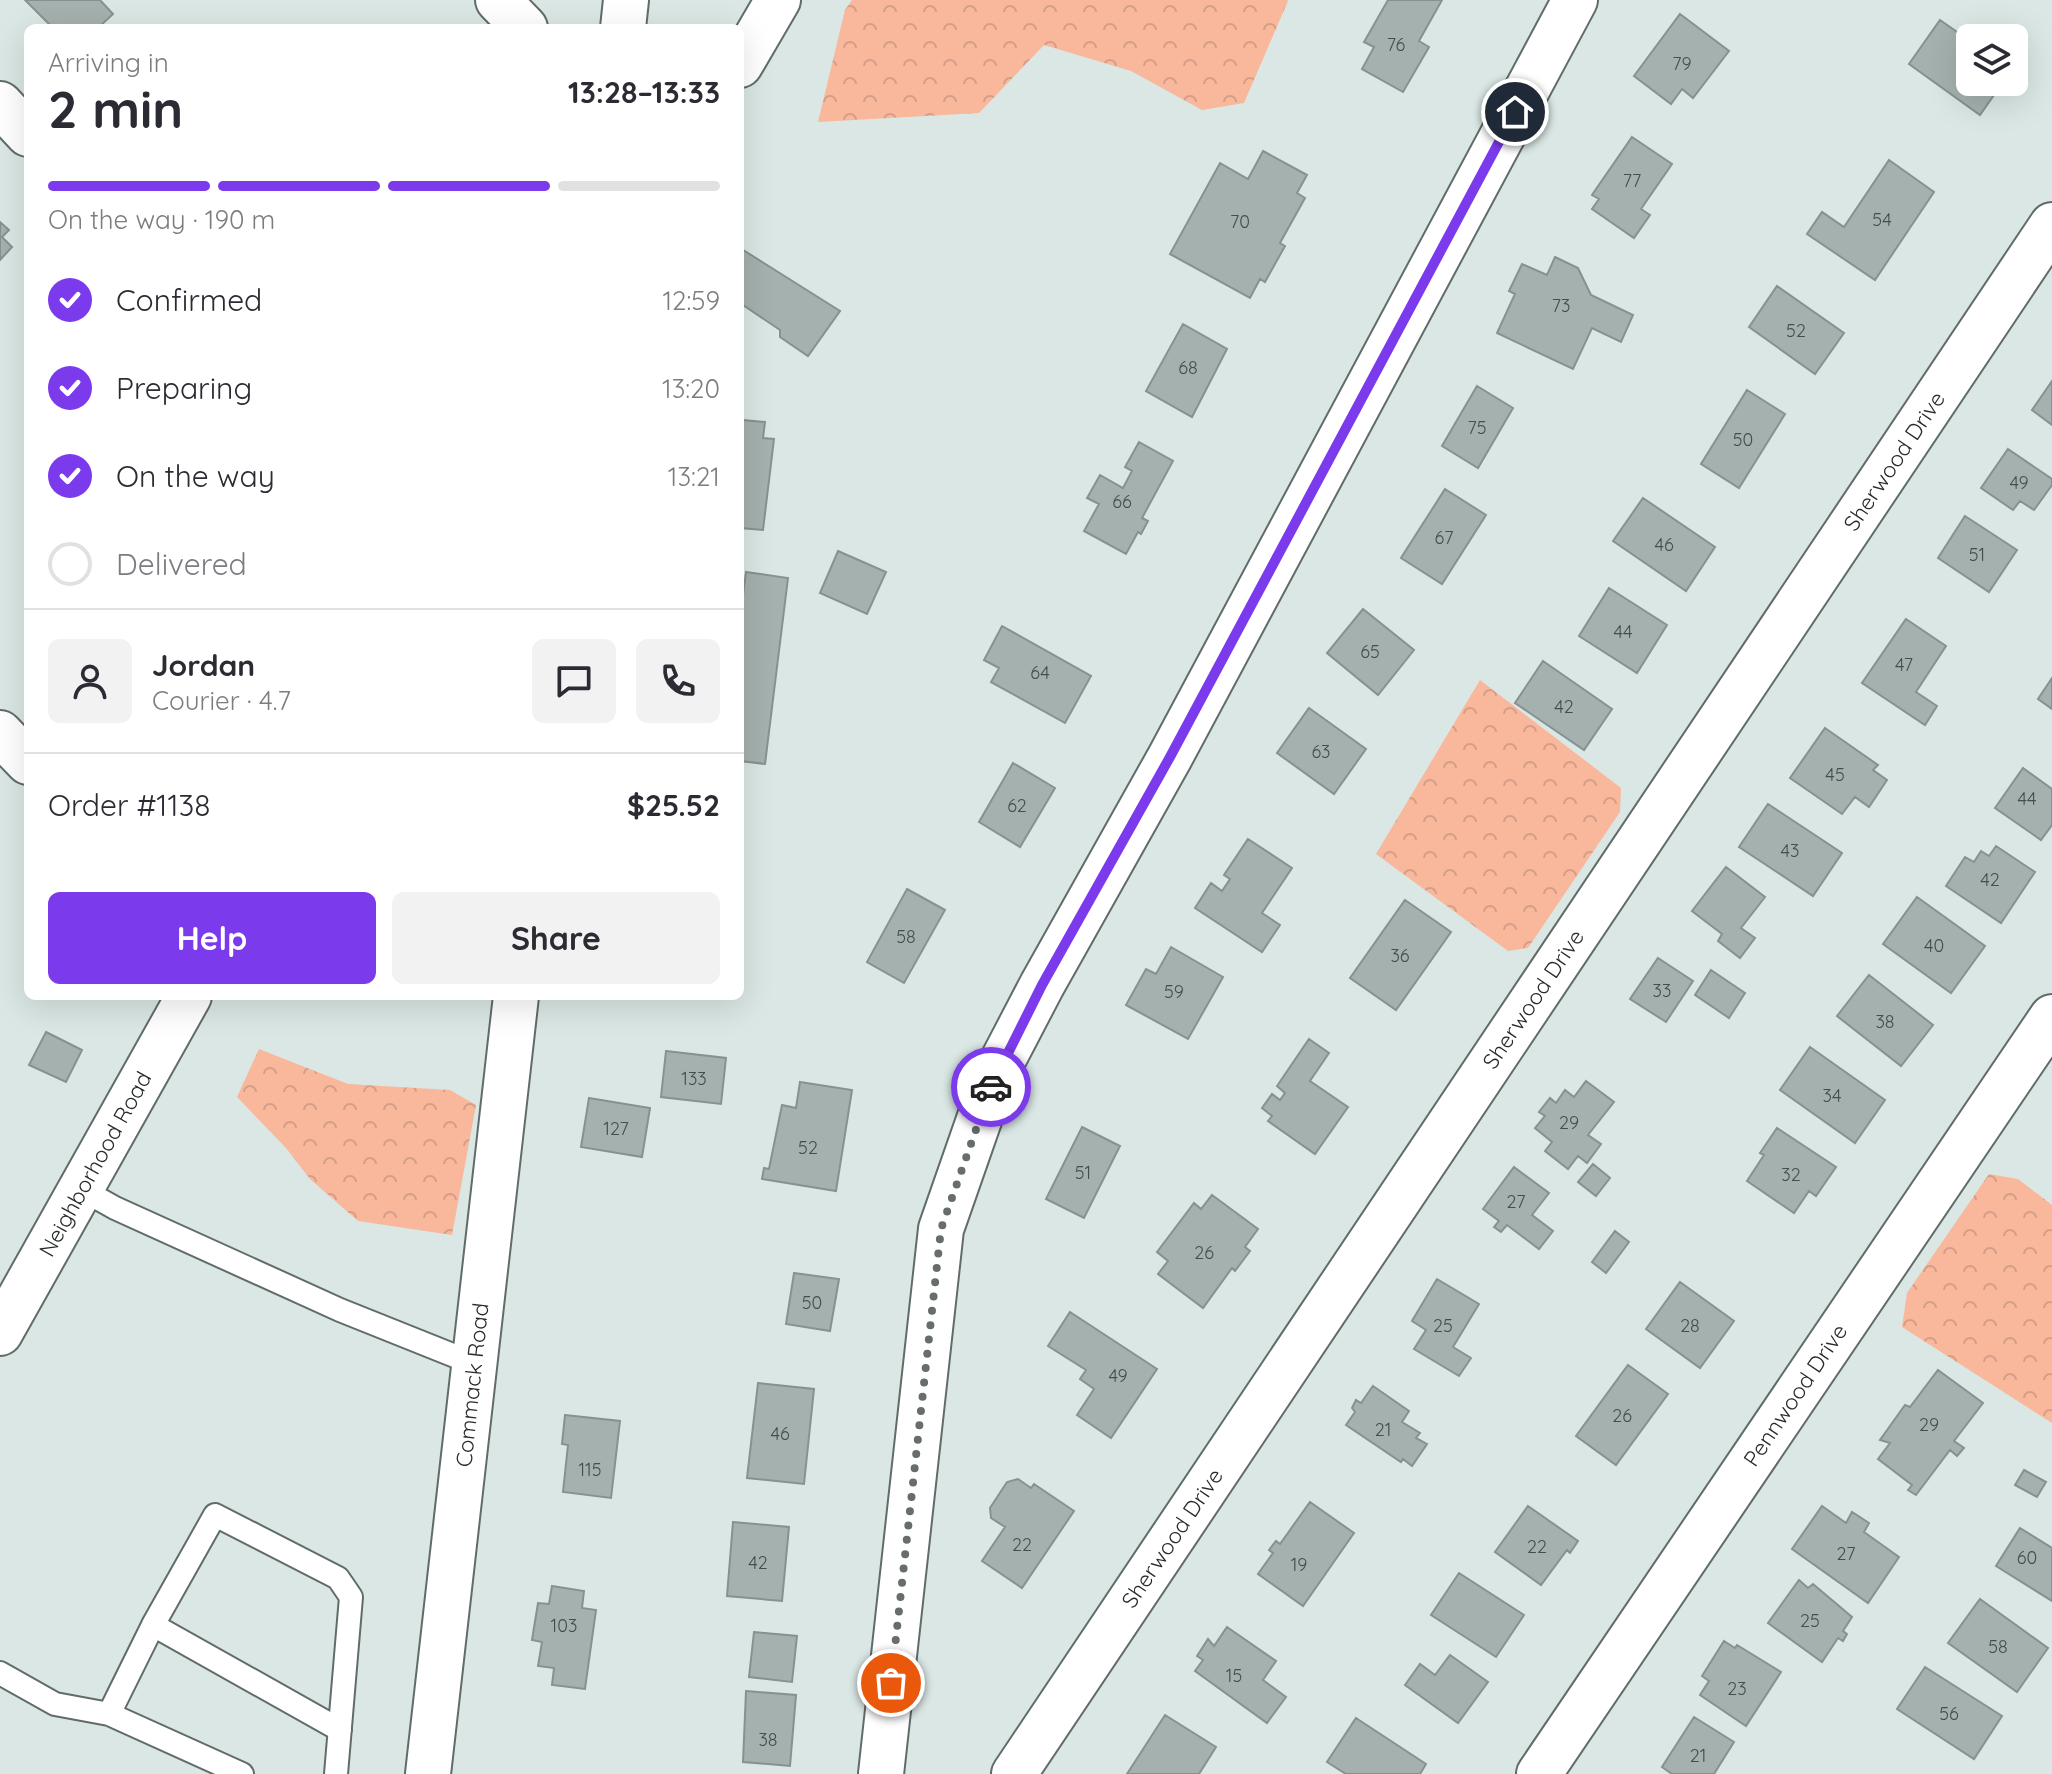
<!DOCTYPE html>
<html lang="en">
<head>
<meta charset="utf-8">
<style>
  body { margin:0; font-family:Quicksand,sans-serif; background:#f2f2f3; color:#2b2b33; height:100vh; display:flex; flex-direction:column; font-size:30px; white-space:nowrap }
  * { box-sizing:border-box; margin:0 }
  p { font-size:26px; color:#7c7c81 }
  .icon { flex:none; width:44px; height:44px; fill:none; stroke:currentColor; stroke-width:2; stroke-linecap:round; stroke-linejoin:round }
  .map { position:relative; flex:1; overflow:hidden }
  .side { position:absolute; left:24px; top:24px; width:720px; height:976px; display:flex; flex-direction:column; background:#fff; border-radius:12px; box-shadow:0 8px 32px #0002 }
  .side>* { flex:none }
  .buttons { position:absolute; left:1956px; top:24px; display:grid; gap:16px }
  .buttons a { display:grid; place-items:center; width:72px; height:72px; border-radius:12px; background:#fff; box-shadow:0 8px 32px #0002; font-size:40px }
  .pin { position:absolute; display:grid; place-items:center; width:68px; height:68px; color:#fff; margin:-34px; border:4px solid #fff; border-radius:50%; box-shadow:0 2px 8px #0007 }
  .courier { position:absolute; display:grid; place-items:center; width:80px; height:80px; margin:-40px; border:6px solid #7c3aed; border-radius:50%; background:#fff; color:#222; box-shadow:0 2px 10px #0007 }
  .summary em { font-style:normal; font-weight:700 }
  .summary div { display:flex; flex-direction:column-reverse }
  .summary { display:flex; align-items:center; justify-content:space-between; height:136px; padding:0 24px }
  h1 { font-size:52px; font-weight:700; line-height:60px }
  .bar { display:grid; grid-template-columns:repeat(4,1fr); gap:12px 8px; align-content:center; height:96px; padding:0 24px }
  .bar i { height:10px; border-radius:6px; background:#e1e1e2 }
  .bar .selected { background:#7c3aed }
  .bar p { grid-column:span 4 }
  .line { display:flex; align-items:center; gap:20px; padding:0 24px; border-top:2px solid #e1e1e2 }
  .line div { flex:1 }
  .round { display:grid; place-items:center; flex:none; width:84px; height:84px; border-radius:12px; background:#f2f2f3 }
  ol { padding:0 24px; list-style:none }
  li { display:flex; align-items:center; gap:24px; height:88px }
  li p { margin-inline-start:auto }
  li .icon { padding:8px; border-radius:50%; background:#7c3aed; color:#fff; stroke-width:4 }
  li:last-child { color:#7c7c81 }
  li i { width:44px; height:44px; border:4px solid #e1e1e2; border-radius:50% }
  .cta { display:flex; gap:16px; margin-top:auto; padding:16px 24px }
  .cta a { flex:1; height:92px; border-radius:12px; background:#7c3aed; color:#fff; font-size:32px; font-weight:700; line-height:92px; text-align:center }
  .cta a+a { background:#f2f2f3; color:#2b2b33 }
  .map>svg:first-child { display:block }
  .forest { fill:url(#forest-crowns) }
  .building { fill:#a5b1af; stroke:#869290; stroke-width:2 }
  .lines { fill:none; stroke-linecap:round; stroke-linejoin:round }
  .service-casing { stroke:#616c6a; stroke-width:26 }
  .minor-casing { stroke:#616c6a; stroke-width:48 }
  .secondary-casing { stroke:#616c6a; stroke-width:48 }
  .service { stroke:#fff; stroke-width:22 }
  .minor { stroke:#fff; stroke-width:44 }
  .secondary { stroke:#fff; stroke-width:44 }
  .done { stroke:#666d6c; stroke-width:8; stroke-dasharray:0 14.4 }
  .route { stroke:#7c3aed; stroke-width:10 }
  .labels { text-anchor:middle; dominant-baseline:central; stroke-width:7; stroke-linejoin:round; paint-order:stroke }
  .number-label { font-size:18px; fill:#464d4c }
  .street-label { font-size:22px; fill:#272c2b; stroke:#fff }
</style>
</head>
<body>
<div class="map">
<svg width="2052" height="1774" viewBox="0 0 2052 1774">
  <defs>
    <pattern id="forest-crowns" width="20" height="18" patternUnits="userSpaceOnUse" patternTransform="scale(2)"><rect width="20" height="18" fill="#f9b79c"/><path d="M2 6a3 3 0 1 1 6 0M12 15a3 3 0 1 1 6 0" fill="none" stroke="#d59e87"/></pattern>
  </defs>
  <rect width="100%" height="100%" fill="#dae7e4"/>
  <!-- forest -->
  <path class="forest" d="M 852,0 L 1287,0 L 1288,1 L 1244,103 L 1202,110 L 1131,71 L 1044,45 L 979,113 L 818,122 L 845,10 Z
    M 1480,680 L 1621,788 L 1620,812 L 1528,948 L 1508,951 L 1376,854 Z
    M 259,1049 L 348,1084 L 450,1090 L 476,1105 L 452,1235 L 358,1221 L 310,1179 L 286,1148 L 237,1097 Z
    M 1989,1174 L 2018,1179 L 2052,1205 L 2052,1423 L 1902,1327 L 1907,1293 Z"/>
  <!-- building -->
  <path class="building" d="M 25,0 L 100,0 L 113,14 L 98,28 L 53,28 Z
    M 1388,0 L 1442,0 L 1419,41 L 1429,47 L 1403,92 L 1362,69 L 1374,47 L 1364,42 Z
    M 1680,14 L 1729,51 L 1693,98 L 1682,89 L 1671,104 L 1634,76 Z
    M 1940,20 L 1970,41 L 1970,82 L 2003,82 L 1980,115 L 1909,64 Z
    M 1632,137 L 1672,164 L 1641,209 L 1650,215 L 1634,238 L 1592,209 L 1599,199 L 1592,195 Z
    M 1263,151 L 1307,175 L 1297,193 L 1305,198 L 1280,243 L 1285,246 L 1265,282 L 1260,279 L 1250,298 L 1170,254 L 1220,163 L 1248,179 Z
    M 1889,160 L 1934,192 L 1875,280 L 1807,234 L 1822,212 L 1844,227 Z
    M 0,222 L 9,230 L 2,237 L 12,247 L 0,260 Z
    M 740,248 L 840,311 L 808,356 L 780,337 L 780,330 L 740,303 Z
    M 1555,257 L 1578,268 L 1591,295 L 1633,315 L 1621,342 L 1592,328 L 1573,369 L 1497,333 L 1515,294 L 1509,291 L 1522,264 L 1547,275 Z
    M 1777,286 L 1844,333 L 1815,374 L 1749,327 Z
    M 1183,324 L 1227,349 L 1192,417 L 1146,391 Z
    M 2052,381 L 2052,425 L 2032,410 Z
    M 1477,386 L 1513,408 L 1478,468 L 1442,446 Z
    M 1747,390 L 1785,414 L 1739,488 L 1701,464 Z
    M 743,420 L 765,422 L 763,438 L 774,439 L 763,530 L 740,528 L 740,434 Z
    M 1139,442 L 1173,461 L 1142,518 L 1148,521 L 1141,534 L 1138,532 L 1126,554 L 1084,531 L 1099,504 L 1087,498 L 1100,475 L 1123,488 L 1132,471 L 1125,467 Z
    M 2008,449 L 2052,479 L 2052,485 L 2034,510 L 2020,501 L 2013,510 L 1981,488 Z
    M 1445,489 L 1486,515 L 1442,584 L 1401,558 Z
    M 1643,498 L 1715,547 L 1686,591 L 1613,541 Z
    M 1965,516 L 2017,550 L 1989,592 L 1938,558 Z
    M 838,551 L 886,572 L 867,614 L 820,593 Z
    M 746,572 L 788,578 L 765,764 L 740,761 L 740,618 Z
    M 1609,588 L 1667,625 L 1637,673 L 1579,636 Z
    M 1363,609 L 1414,650 L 1378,695 L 1327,653 Z
    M 1906,619 L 1946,646 L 1916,692 L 1937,706 L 1925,725 L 1862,683 Z
    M 1002,626 L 1091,676 L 1065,723 L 991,682 L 999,668 L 984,660 Z
    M 1543,661 L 1612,709 L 1584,750 L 1515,703 Z
    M 2052,678 L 2052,709 L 2038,699 Z
    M 1309,708 L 1366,749 L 1334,794 L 1277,753 Z
    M 1825,728 L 1878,765 L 1873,770 L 1887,780 L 1869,807 L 1855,797 L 1842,814 L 1790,778 Z
    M 1013,763 L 1055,788 L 1020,847 L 979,822 Z
    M 2023,768 L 2052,789 L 2052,825 L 2041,840 L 1995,808 Z
    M 1768,804 L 1842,853 L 1813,896 L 1739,847 Z
    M 1248,839 L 1292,868 L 1262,913 L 1280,925 L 1262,952 L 1195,908 L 1211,883 L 1222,891 L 1230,879 L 1224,875 Z
    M 1996,846 L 2035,872 L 2001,923 L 1946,886 L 1965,857 L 1974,862 L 1981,851 L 1989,856 Z
    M 1726,867 L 1765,897 L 1741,928 L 1755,938 L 1740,958 L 1718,941 L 1722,934 L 1692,911 Z
    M 907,889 L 945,910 L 904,983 L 867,962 Z
    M 1917,897 L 1985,946 L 1951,993 L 1883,944 Z
    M 1405,900 L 1451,932 L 1396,1010 L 1350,978 Z
    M 1171,947 L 1223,977 L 1188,1039 L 1126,1005 L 1146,969 L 1156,974 Z
    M 1658,958 L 1693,981 L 1666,1022 L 1630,999 Z
    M 1711,970 L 1745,993 L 1729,1018 L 1695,995 Z
    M 1869,975 L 1933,1025 L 1901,1066 L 1837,1016 Z
    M 46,1032 L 82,1050 L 66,1082 L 29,1065 Z
    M 1309,1039 L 1329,1053 L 1310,1081 L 1348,1107 L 1315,1154 L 1268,1121 L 1272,1116 L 1262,1108 L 1272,1094 L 1280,1100 L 1285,1093 L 1277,1086 Z
    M 1810,1047 L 1885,1100 L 1855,1143 L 1780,1090 Z
    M 666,1051 L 726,1058 L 721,1104 L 661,1097 Z
    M 1586,1081 L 1614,1102 L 1588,1135 L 1601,1144 L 1587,1163 L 1578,1156 L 1568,1169 L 1545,1151 L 1552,1142 L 1535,1128 L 1545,1116 L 1539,1112 L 1550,1098 L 1556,1103 L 1565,1090 L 1574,1097 Z
    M 800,1082 L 852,1090 L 836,1191 L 762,1179 L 764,1168 L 769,1169 L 782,1105 L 796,1108 Z
    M 589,1098 L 650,1108 L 642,1157 L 581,1147 Z
    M 1082,1127 L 1120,1146 L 1084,1218 L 1046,1199 Z
    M 1777,1128 L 1836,1167 L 1816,1196 L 1809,1191 L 1794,1213 L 1747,1181 L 1764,1155 L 1760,1153 Z
    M 1593,1164 L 1610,1178 L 1596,1196 L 1578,1182 Z
    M 1514,1167 L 1549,1193 L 1532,1215 L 1553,1231 L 1539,1249 L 1507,1225 L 1501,1232 L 1494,1227 L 1499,1221 L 1483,1209 Z
    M 1212,1195 L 1258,1229 L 1245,1247 L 1250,1251 L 1235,1271 L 1232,1268 L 1203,1308 L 1158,1274 L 1168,1261 L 1157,1252 L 1194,1203 L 1201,1209 Z
    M 1615,1231 L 1629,1242 L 1606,1273 L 1592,1262 Z
    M 794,1273 L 839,1279 L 830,1331 L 786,1324 Z
    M 1437,1279 L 1479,1304 L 1453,1347 L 1471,1358 L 1459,1376 L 1414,1349 L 1426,1330 L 1412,1321 Z
    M 1680,1282 L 1734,1321 L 1700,1368 L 1646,1329 Z
    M 1070,1312 L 1157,1369 L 1111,1438 L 1077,1415 L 1094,1389 L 1080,1379 L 1086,1370 L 1048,1346 Z
    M 1628,1365 L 1668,1394 L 1616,1465 L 1576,1436 Z
    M 1938,1370 L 1983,1403 L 1954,1441 L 1964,1448 L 1957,1456 L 1950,1450 L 1916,1495 L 1908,1490 L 1912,1485 L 1878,1459 L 1890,1443 L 1880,1440 L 1905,1405 L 1910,1407 Z
    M 758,1383 L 814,1389 L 804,1484 L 747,1478 Z
    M 1373,1386 L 1409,1411 L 1402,1422 L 1420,1433 L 1416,1438 L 1427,1444 L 1412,1466 L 1403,1459 L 1401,1462 L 1346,1425 L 1355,1412 L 1352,1408 L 1356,1400 L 1361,1403 Z
    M 565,1415 L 620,1421 L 611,1498 L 563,1492 L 568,1445 L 562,1444 Z
    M 2024,1470 L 2046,1482 L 2037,1497 L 2015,1485 Z
    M 1018,1479 L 1031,1488 L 1034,1484 L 1074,1511 L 1022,1588 L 982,1561 L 1005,1527 L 991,1518 L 990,1508 L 1007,1482 Z
    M 1310,1502 L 1354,1533 L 1303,1606 L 1258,1574 L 1273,1553 L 1269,1550 L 1276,1541 L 1280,1544 Z
    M 1528,1506 L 1578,1541 L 1570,1553 L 1567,1550 L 1541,1585 L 1495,1552 Z
    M 1822,1506 L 1846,1523 L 1852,1512 L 1869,1523 L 1864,1532 L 1899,1557 L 1868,1603 L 1792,1549 Z
    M 733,1522 L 789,1527 L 782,1601 L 727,1596 Z
    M 2020,1528 L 2052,1548 L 2052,1601 L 1996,1566 Z
    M 1459,1573 L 1524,1615 L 1496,1657 L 1431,1615 Z
    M 1799,1580 L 1808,1588 L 1813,1584 L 1852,1617 L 1843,1631 L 1847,1634 L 1843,1641 L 1838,1638 L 1822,1662 L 1768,1623 Z
    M 552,1586 L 584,1591 L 582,1608 L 596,1610 L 585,1689 L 552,1685 L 554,1668 L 538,1666 L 542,1642 L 532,1640 L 538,1603 L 549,1604 Z
    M 1980,1599 L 2048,1648 L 2017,1692 L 1948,1643 Z
    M 1227,1627 L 1276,1661 L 1263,1680 L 1286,1697 L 1267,1723 L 1195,1671 L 1203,1660 L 1197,1656 L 1208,1639 L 1214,1646 Z
    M 754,1632 L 797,1636 L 792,1682 L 749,1677 Z
    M 1724,1641 L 1735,1648 L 1737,1645 L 1781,1672 L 1746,1726 L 1700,1695 L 1709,1681 L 1702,1676 Z
    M 1450,1655 L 1488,1682 L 1458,1723 L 1405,1685 L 1420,1664 L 1435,1675 Z
    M 1925,1667 L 2002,1716 L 1974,1759 L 1897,1709 Z
    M 746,1691 L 796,1695 L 790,1766 L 743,1762 Z
    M 1165,1715 L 1216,1747 L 1199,1774 L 1127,1774 Z
    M 1694,1717 L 1734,1742 L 1714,1774 L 1672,1774 L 1662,1767 Z
    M 1356,1718 L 1426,1764 L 1420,1774 L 1346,1774 L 1327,1762 Z"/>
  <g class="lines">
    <defs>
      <path id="service" d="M 81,1189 L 115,1208 L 340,1310 L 475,1364
        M 153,1625 L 340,1730
        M 0,1673 L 55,1704 L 109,1714 L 242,1774
        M 109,1714 L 153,1625 L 215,1515 L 338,1578 L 351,1597 L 336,1774"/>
      <path id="minor" d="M 498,0 L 525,28
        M 623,28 L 626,0
        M 0,104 L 28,134
        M 0,733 L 28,762
        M 428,1774 L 516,996
        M 881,1774 L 941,1229 L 994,1077 L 1042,985 L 1170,757 L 1575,0
        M 1014,1774 L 2052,225
        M 1539,1774 L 2052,1017"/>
      <path id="secondary" d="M 740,65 L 778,0
        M 0,1333 L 189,996"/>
    </defs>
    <!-- service casing -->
    <use href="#service" class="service-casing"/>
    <!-- minor casing -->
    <use href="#minor" class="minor-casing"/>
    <!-- secondary casing -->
    <use href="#secondary" class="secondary-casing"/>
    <!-- service -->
    <use href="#service" class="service"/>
    <!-- minor -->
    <use href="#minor" class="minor"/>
    <!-- secondary -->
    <use href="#secondary" class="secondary"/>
  </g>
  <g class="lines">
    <!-- done -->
    <path class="done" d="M 891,1683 L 941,1229 L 991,1087"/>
    <!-- route -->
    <path class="route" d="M 991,1087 L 1042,985 L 1170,757 L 1515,112"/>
  </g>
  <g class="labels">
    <!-- number labels -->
    <g class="number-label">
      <text x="1396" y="44">76</text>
      <text x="1682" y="63">79</text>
      <text x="1632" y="180">77</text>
      <text x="1882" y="219">54</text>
      <text x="1240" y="221">70</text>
      <text x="1561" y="305">73</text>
      <text x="1796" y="330">52</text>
      <text x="1188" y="367">68</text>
      <text x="1477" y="427">75</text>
      <text x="1743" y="439">50</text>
      <text x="2019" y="482">49</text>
      <text x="1122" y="501">66</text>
      <text x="1444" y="537">67</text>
      <text x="1664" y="544">46</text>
      <text x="1977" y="554">51</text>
      <text x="1623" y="631">44</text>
      <text x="1370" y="651">65</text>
      <text x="1904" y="664">47</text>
      <text x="1040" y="672">64</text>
      <text x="1564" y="706">42</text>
      <text x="1321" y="751">63</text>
      <text x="1835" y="774">45</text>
      <text x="2027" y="798">44</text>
      <text x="1017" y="805">62</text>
      <text x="1790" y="850">43</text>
      <text x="1990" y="879">42</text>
      <text x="906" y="936">58</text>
      <text x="1934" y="945">40</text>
      <text x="1400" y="955">36</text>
      <text x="1662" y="990">33</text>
      <text x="1174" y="991">59</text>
      <text x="1885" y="1021">38</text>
      <text x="694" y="1078">133</text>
      <text x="1832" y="1095">34</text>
      <text x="1569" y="1122">29</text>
      <text x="616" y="1128">127</text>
      <text x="808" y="1147">52</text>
      <text x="1083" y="1172">51</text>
      <text x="1791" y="1174">32</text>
      <text x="1516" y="1201">27</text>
      <text x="1204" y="1252">26</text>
      <text x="812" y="1302">50</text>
      <text x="1443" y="1325">25</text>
      <text x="1690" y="1325">28</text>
      <text x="1118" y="1375">49</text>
      <text x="1622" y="1415">26</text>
      <text x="1929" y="1424">29</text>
      <text x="1383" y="1429">21</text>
      <text x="780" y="1433">46</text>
      <text x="590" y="1469">115</text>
      <text x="1022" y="1544">22</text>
      <text x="1537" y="1546">22</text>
      <text x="1846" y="1553">27</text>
      <text x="2027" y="1557">60</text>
      <text x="758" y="1562">42</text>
      <text x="1299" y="1564">19</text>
      <text x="1810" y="1620">25</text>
      <text x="564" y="1625">103</text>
      <text x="1998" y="1646">58</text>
      <text x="1234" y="1675">15</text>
      <text x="1737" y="1688">23</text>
      <text x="1949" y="1713">56</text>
      <text x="768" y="1739">38</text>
      <text x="1698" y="1755">21</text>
    </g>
    <!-- street labels -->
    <g class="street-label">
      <text transform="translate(1894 461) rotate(-56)">Sherwood Drive</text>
      <text transform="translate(1533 999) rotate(-56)">Sherwood Drive</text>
      <text transform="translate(95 1164) rotate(-61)">Neighborhood Road</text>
      <text transform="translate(472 1385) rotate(-84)">Commack Road</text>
      <text transform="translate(1795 1395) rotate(-56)">Pennwood Drive</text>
      <text transform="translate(1172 1538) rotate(-56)">Sherwood Drive</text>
    </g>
  </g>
</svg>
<div class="buttons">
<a><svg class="icon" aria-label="layers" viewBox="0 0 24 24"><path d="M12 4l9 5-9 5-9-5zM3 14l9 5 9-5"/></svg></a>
</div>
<div class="pin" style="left:891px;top:1683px;background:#ea580c"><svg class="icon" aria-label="bag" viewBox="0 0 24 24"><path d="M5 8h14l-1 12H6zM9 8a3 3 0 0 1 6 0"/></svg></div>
<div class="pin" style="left:1515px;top:112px;background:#1f2937"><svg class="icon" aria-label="home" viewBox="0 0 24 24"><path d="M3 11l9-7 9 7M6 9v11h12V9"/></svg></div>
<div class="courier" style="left:991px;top:1087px"><svg class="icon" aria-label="car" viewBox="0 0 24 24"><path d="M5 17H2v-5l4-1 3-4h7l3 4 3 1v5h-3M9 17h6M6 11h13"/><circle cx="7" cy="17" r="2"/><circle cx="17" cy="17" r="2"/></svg></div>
<section class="side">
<div class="summary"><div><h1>2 min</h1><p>Arriving in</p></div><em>13:28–13:33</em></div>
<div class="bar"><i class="selected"></i><i class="selected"></i><i class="selected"></i><i></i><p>On the way · 190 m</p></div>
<ol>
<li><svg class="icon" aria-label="check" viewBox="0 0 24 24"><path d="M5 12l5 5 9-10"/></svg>Confirmed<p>12:59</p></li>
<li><svg class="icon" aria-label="check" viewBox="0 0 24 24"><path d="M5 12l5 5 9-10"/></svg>Preparing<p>13:20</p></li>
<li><svg class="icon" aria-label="check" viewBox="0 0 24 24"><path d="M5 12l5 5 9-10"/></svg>On the way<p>13:21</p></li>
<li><i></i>Delivered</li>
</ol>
<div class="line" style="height:144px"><a class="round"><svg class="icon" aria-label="person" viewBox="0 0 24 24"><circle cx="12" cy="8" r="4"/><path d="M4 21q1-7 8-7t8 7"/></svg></a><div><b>Jordan</b><p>Courier · 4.7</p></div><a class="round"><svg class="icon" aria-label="chat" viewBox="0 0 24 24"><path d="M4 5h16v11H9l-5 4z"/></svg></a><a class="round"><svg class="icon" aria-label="phone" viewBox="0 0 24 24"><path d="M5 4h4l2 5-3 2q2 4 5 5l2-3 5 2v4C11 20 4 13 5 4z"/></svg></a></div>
<div class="line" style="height:104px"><div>Order #1138</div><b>$25.52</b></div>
<div class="cta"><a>Help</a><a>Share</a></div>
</section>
</div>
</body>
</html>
